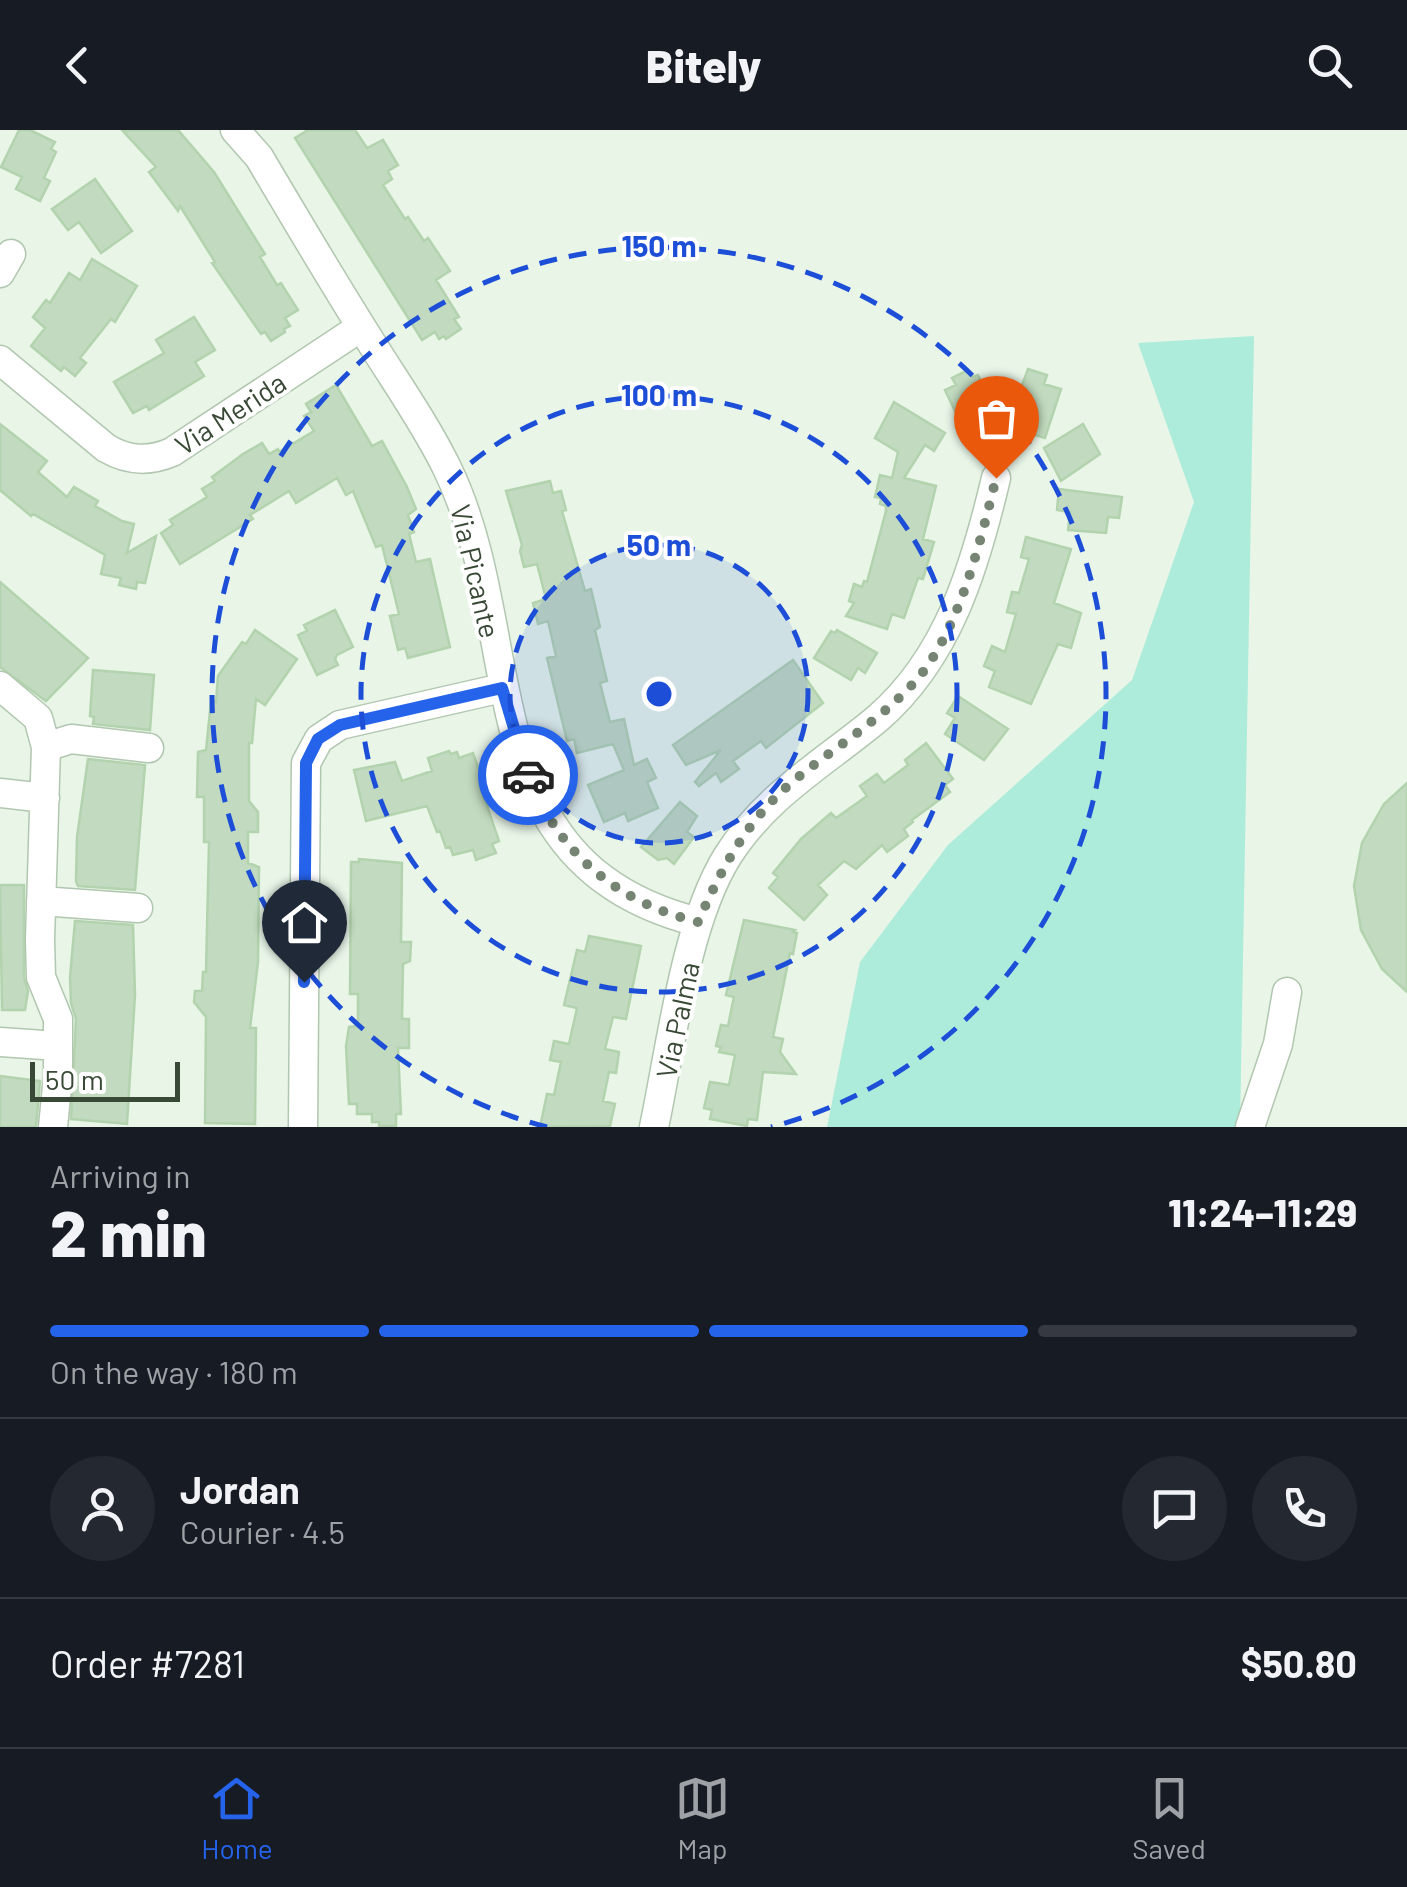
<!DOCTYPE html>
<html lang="en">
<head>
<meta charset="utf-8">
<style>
  body { margin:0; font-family:Barlow,sans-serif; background:#242831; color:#f1f3f6; height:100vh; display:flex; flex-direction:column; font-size:38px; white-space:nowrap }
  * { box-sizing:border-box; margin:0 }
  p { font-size:32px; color:#9ea1a6 }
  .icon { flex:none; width:55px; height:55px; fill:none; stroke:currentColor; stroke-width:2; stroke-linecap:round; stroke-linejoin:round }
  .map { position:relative; height:997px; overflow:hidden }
  .details { display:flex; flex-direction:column; background:#171b24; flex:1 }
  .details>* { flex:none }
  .scale { position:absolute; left:30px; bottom:25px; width:150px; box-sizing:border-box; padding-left:10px; border:5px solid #384935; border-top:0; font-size:28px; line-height:35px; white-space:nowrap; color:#384935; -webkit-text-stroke:8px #fff; paint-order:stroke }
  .pin { position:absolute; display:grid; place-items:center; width:85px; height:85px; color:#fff; margin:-102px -42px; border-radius:50% 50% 50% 0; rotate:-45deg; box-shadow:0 0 10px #0007 }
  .pin .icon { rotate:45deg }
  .courier { position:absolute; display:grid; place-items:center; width:100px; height:100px; margin:-50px; border:8px solid #2563eb; border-radius:50%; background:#fff; color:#222; box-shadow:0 2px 12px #0007 }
  .overview em { font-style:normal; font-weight:800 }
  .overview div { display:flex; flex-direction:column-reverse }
  .overview { display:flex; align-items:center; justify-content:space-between; height:170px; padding:0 50px }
  h1 { font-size:65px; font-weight:800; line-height:75px }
  .bar { display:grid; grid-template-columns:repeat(4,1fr); gap:15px 10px; align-content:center; height:120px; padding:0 50px }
  .bar i { height:12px; border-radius:8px; background:#363941 }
  .bar .selected { background:#2563eb }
  .bar p { grid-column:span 4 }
  .line { display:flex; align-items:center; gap:25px; padding:0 50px; border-top:2px solid #363941 }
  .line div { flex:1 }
  .round { display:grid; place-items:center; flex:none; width:105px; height:105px; border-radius:52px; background:#242831 }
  header { display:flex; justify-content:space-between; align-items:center; height:130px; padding:0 50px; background:#171b24; font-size:45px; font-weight:800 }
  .dock { display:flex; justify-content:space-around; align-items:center; height:140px; border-top:2px solid #363941; background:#171b24; font-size:28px; color:#9ea1a6 }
  .dock a { display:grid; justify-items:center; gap:5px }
  .dock .selected { color:#2563eb }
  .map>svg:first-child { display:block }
  .green { fill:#adecda }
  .building { fill:#c2dabf; stroke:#b3d3ae; stroke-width:2.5 }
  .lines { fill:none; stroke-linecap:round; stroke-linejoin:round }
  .minor-casing { stroke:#b1c7af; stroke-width:31 }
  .minor { stroke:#fff; stroke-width:28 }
  .done { stroke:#768573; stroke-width:10; stroke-dasharray:0 18 }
  .route { stroke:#2563eb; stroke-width:12 }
  .ring { fill:none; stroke:#1d4ed8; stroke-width:5; stroke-dasharray:18 12 }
  .labels { text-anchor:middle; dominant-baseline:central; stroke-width:8; stroke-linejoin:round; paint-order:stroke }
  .street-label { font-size:28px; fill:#384935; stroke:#fff }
  .centre { fill:#1d4ed8; stroke:#fff; stroke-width:5 }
  .ring-label { font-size:30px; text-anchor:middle; font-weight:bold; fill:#1d4ed8; stroke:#fff; stroke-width:8; stroke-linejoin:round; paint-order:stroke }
</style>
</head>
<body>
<header><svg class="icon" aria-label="back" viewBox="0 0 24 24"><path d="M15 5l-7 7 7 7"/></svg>Bitely<svg class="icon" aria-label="search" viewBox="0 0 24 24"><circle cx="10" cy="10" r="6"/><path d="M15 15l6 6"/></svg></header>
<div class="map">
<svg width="1407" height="997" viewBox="0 0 1407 997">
  <rect width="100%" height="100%" fill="#e8f5e7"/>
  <!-- green -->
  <path class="green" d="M 1254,206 L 1240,997 L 827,997 L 860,832 L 948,715 L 1132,550 L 1194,372 L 1138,213 Z"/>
  <!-- building -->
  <path class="building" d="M 19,0 L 30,0 L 55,12 L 51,19 L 56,22 L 44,48 L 50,51 L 40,71 L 16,59 L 22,47 L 1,37 Z
    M 122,0 L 178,0 L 214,42 L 265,124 L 260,127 L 277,155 L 281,153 L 298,180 L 285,188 L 290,196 L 284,199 L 285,202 L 271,211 L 265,202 L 261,204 L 212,133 L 215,132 L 180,76 L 178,81 L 149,42 L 156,37 Z
    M 308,0 L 355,0 L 367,18 L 383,10 L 398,35 L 388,41 L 392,49 L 383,55 L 405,89 L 408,87 L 424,111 L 428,108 L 450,141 L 436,150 L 459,187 L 454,189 L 461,199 L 446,209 L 444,206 L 439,209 L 435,202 L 422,210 L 295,8 Z
    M 95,49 L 132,101 L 101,123 L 79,92 L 68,100 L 52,79 Z
    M 92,129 L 137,156 L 115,192 L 111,189 L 80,228 L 86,233 L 75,246 L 64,237 L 61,241 L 31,216 L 45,198 L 33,187 L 46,170 L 50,173 L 69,143 L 80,150 Z
    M 194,187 L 215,220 L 195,232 L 204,246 L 149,280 L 147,276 L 133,283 L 114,252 L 164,223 L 156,210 Z
    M 1028,239 L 1047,245 L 1044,254 L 1061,259 L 1045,308 L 1007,296 Z
    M 968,240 L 972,247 L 978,245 L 998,287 L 964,300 L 945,260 L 956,255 L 952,248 Z
    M 336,255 L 372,316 L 382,311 L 407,357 L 416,379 L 408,385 L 414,402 L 409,404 L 416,432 L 430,429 L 450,517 L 408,528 L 405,518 L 398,520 L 390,486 L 399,484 L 382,415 L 376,417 L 353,361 L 346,365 L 337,348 L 296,373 L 289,361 L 250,385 L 253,389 L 180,434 L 161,403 L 173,395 L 170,390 L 207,367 L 202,359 L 215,351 L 212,347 L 243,324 L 262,313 L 269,324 L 278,319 L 279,322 L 314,301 L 304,286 L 311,282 L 306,274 Z
    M 894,272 L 945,303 L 934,321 L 925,315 L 904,348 L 936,356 L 923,409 L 934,412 L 923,449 L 918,448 L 904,488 L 892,484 L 887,499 L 846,486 L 854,473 L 849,471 L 854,454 L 862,457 L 864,451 L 867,452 L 886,381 L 886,376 L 880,374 L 881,368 L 875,367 L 880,345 L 892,348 L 898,322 L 875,308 Z
    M 0,294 L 47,331 L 38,342 L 67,367 L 74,357 L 98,371 L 95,376 L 122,391 L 134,394 L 127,423 L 156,406 L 145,453 L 137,452 L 136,459 L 119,455 L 121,448 L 101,444 L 105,425 L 33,384 L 31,386 L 0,360 Z
    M 1083,294 L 1100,324 L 1061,351 L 1044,318 Z
    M 550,351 L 553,363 L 561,361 L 566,380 L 562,381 L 585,461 L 591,459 L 600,497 L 595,500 L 607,551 L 600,553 L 610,592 L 624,589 L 634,635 L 647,629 L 656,648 L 647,652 L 658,678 L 628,691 L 625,683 L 604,692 L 588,655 L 624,640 L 613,614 L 577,623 L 574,609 L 567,611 L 547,528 L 556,526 L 548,491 L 538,494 L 533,473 L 546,469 L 537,434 L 524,437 L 520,421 L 522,415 L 506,361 Z
    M 1059,359 L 1122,367 L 1119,388 L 1108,387 L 1106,403 L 1068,400 L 1070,382 L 1057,380 Z
    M 1026,407 L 1071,419 L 1054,473 L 1081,483 L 1071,518 L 1058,514 L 1031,574 L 989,557 L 995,541 L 984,536 L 992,516 L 1005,522 L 1016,484 L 1007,482 L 1012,462 L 1019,463 L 1029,429 L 1021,427 Z
    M 0,452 L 88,528 L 46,571 L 0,537 Z
    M 335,480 L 353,517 L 337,525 L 335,529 L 338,535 L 317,545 L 298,505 L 307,501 L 304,495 Z
    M 255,500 L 297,529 L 265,575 L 256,569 L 252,613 L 249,613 L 249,671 L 258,682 L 258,702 L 248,702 L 248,733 L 259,737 L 258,832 L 250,898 L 256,898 L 255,994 L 205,993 L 206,887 L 194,872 L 195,861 L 202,861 L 203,842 L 206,842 L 209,712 L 204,712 L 204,667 L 197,667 L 198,622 L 206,620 L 211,571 L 216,572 L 218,546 L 242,512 L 246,514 Z
    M 837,500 L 877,523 L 865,543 L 858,538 L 851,550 L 814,528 L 831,501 L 835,503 Z
    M 793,530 L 823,573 L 766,618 L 761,611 L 733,631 L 739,639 L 721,652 L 716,643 L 699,656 L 695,652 L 721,620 L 686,635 L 673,615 Z
    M 93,540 L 154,545 L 150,600 L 93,594 L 94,587 L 90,586 Z
    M 958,566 L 1008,599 L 984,630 L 945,604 L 955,588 L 947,583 Z
    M 926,613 L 953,649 L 945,655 L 950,662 L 912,690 L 913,692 L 904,699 L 908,706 L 887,722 L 882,715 L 856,739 L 844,731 L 818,755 L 827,765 L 804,790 L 769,758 L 778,747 L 773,743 L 801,709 L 831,683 L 836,688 L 867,666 L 860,656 L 877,644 L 884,653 L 908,635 L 905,630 Z
    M 449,621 L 451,624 L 457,622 L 459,628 L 473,623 L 485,657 L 481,658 L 499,711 L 492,714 L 496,723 L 476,730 L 473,720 L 453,725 L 450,717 L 446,718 L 440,701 L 437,702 L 427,676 L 366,691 L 354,640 L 395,632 L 402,651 L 432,641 L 428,628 Z
    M 88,629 L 145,635 L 135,760 L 78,756 L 76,751 L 77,707 Z
    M 1407,653 L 1407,862 L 1382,839 L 1361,800 L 1354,756 L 1362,713 L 1384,674 Z
    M 680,672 L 697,686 L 687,702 L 694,707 L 674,734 L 667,728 L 658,730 L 641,717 Z
    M 359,729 L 402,733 L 401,812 L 411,812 L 410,831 L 403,834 L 402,889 L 409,889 L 409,918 L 398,918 L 401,984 L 396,984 L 396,996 L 379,996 L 379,992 L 372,992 L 372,984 L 357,984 L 357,974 L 349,974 L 346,916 L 349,897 L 358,896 L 358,864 L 350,864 L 351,732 L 359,732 Z
    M 0,755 L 24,755 L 24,847 L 28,861 L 25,880 L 2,880 Z
    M 744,790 L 795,800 L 793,802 L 797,803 L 793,824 L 790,823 L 773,907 L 783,909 L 780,922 L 796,944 L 763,942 L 757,990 L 748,989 L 747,996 L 710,989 L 712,980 L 704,978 L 710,952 L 729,955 L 735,925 L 719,922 L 721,917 L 716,916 L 721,895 L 728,896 L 734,867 L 726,865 Z
    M 75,791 L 133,795 L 135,865 L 127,994 L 71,989 L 76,889 L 71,873 L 70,847 Z
    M 589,806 L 641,816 L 626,889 L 613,887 L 605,919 L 619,922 L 616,943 L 609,942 L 603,971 L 615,974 L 610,996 L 540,997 L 547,964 L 554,965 L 561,932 L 550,930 L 554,911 L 569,914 L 577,878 L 564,875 L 577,820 L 585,822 Z
    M 0,946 L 40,951 L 36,997 L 0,997 Z"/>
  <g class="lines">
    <defs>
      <path id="minor" d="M 235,0 L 259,27 C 295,88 331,149 369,209 C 395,251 425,293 447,338 C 529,506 464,733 698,792
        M 0,143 L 11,124
        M 0,230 L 106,318 C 128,331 149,332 172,322 L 361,197
        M 0,556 L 38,588 L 46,617 L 40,810 L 41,847 L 58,889 L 58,946 L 53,997
        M 46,617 L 71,609 L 149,618
        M 0,663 L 45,668
        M 41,771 L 138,778
        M 0,912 L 58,916
        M 303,997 L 306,633 L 319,609 L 340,595 L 502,558
        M 654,997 C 671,917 685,795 727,727 C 765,666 824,633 877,589 C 948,528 975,437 996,348
        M 1250,997 L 1278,914 L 1287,862"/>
    </defs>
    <!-- minor casing -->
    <use href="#minor" class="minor-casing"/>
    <!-- minor -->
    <use href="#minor" class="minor"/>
  </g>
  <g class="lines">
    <!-- done -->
    <path class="done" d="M 528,645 C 559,724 617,772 698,792 C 723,736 747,689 796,649 C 838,615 884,588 919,547 C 960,497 981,410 996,348"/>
    <!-- route -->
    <path class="route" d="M 304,852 L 306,633 L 318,609 L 340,595 L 502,558 L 528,645"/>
  </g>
  <!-- distance rings -->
  <circle cx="659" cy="564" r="149" fill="#1d4ed8" fill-opacity=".12"/>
  <g class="ring">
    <circle cx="659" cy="564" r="149"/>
    <circle cx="659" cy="564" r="298"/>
    <path d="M547 997A447 447 0 1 1 771 997"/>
  </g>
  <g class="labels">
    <!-- street labels -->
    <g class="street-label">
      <text transform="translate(230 283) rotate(-33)">Via Merida</text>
      <text transform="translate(476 441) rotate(77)">Via Picante</text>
      <text transform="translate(677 890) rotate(-78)">Via Palma</text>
    </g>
  </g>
  <circle cx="659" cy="564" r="15" class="centre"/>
  <g class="ring-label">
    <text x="659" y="127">150 m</text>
    <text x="659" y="276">100 m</text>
    <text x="659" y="426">50 m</text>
  </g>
</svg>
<div class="scale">50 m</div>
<div class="pin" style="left:996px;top:348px;background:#ea580c"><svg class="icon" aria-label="bag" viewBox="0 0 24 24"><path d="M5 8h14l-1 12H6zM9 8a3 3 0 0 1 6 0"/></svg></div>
<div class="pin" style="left:304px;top:852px;background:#1f2937"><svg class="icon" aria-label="home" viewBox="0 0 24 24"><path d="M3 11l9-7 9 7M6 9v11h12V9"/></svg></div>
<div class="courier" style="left:528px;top:645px"><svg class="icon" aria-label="car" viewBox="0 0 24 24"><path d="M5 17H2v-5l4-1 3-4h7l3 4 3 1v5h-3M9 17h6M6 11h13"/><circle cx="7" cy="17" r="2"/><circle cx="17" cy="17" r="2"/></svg></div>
</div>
<section class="details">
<div class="overview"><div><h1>2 min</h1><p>Arriving in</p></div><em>11:24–11:29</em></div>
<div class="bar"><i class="selected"></i><i class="selected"></i><i class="selected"></i><i></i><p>On the way · 180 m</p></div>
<div class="line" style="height:180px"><a class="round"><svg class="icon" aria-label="person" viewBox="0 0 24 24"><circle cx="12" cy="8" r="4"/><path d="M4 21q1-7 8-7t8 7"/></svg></a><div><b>Jordan</b><p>Courier · 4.5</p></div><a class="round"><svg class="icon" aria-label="chat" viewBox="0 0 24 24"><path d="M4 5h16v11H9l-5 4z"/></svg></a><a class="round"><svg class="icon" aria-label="phone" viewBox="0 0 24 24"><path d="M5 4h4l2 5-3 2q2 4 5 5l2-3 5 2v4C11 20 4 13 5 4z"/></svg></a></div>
<div class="line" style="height:130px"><div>Order #7281</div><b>$50.80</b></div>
</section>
<nav class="dock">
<a class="selected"><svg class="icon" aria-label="home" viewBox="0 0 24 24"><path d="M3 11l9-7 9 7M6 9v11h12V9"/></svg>Home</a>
<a><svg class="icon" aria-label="map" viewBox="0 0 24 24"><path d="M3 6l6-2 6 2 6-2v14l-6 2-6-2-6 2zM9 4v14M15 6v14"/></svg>Map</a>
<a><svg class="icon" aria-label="saved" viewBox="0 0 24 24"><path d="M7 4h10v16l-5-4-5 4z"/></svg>Saved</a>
</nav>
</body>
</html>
